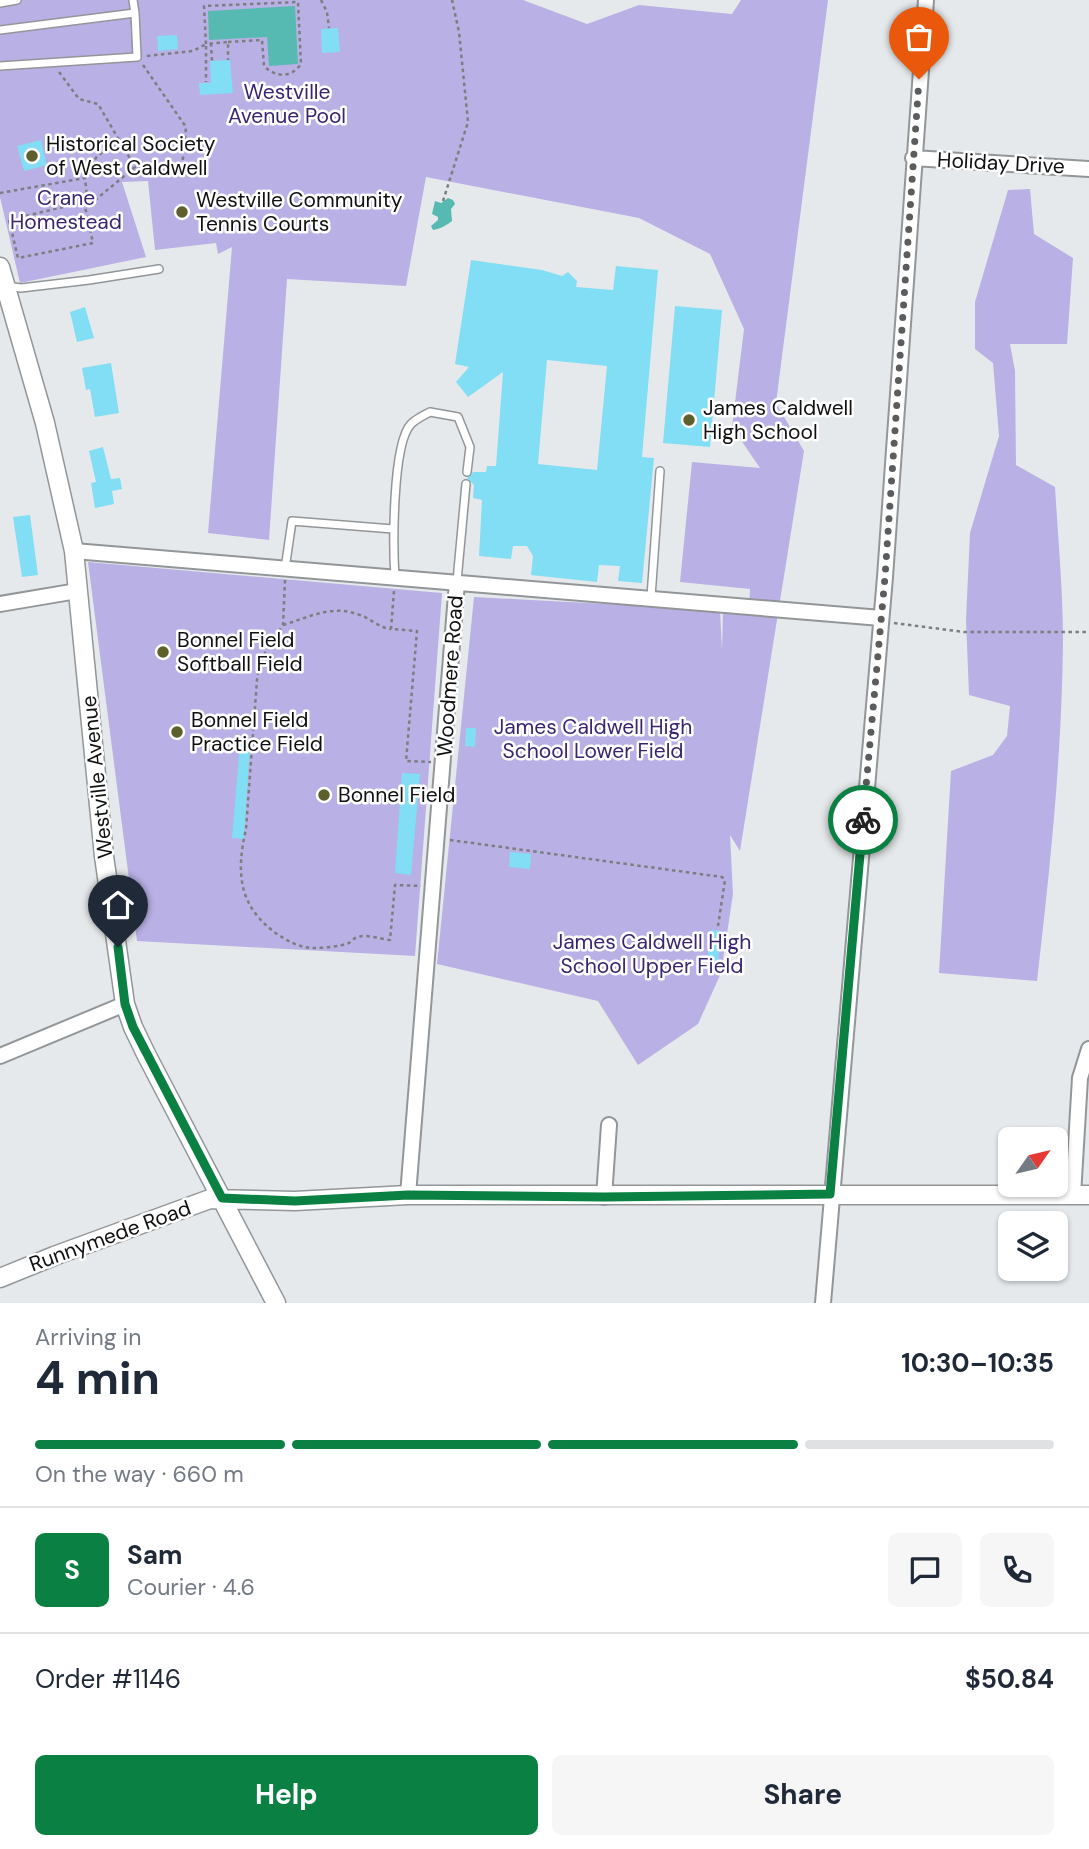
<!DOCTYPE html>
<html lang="en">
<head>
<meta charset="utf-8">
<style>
  body { margin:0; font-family:"DM Sans",sans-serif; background:#f6f6f7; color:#1f2937; height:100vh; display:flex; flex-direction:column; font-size:26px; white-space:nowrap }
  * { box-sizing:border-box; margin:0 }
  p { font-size:23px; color:#747a83 }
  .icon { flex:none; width:38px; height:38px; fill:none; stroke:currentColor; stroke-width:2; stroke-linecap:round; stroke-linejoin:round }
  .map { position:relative; height:1303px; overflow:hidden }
  .drawer { display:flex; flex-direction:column; background:#fff; flex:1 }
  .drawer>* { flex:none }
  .needle { width:46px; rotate:56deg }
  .tools { position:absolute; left:998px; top:1127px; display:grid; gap:14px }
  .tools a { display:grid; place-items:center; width:70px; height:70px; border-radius:10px; background:#fff; box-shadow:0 2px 5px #0004; font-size:35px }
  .pin { position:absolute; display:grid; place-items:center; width:60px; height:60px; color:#fff; margin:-72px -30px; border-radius:50% 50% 50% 0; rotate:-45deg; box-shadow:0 0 7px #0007 }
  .pin .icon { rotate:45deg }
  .courier { position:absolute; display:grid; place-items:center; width:70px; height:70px; margin:-35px; border:5px solid #0b8043; border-radius:50%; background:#fff; color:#222; box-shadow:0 2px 9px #0007 }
  .summary em { font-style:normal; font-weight:700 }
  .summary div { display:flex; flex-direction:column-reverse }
  .summary { display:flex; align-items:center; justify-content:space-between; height:119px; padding:0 35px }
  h1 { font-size:46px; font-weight:700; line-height:52px }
  .bar { display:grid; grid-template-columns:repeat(4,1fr); gap:10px 7px; align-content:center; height:84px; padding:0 35px }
  .bar i { height:9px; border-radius:5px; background:#e0e1e3 }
  .bar .on { background:#0b8043 }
  .bar p { grid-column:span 4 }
  .line { display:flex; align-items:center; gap:18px; padding:0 35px; border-top:2px solid #e0e1e3 }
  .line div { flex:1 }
  .round { display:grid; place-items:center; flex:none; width:74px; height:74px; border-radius:10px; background:#f6f6f7 }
  .cta { display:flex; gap:14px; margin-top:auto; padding:14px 35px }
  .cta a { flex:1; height:80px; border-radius:10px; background:#0b8043; color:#fff; font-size:28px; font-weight:700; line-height:80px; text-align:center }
  .cta a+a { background:#f6f6f7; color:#1f2937 }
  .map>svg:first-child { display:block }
  .green { fill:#b9b0e5 }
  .water { fill:#57bab2 }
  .building { fill:#81def4; fill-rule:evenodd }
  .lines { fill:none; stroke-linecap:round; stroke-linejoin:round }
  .service-casing { stroke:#939698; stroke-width:10 }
  .minor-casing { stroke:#939698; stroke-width:18 }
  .tertiary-casing { stroke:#939698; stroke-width:21 }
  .path { stroke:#7c7e80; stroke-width:2.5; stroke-dasharray:3.5 3.5; stroke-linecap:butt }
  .service { stroke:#fff; stroke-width:7 }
  .minor { stroke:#fff; stroke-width:14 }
  .tertiary { stroke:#fff; stroke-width:18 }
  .done { stroke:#5a5c5d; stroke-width:7; stroke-dasharray:0 12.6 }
  .route { stroke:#0b8043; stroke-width:9 }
  .poi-dot { fill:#5d5f2c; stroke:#fff; stroke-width:2.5 }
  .labels { text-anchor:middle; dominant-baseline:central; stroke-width:5; stroke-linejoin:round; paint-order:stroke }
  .park-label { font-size:21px; fill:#3a246f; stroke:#fff }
  .poi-label { font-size:21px; fill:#0f1011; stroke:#fff; text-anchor:start }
  .street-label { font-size:21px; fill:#0f1011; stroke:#fff }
</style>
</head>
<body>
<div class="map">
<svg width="1089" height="1303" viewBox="0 0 1089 1303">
  <rect width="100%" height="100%" fill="#e6e9eb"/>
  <!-- green -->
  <path class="green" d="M 0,0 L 523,0 L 587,24 L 639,5 L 732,14 L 741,0 L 828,0 L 776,403 L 804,451 L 740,851 L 730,835 L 733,894 L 721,973 L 698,1024 L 638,1065 L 598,1001 L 437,964 L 474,597 L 720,610 L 722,651 L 723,609 L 749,611 L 750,589 L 680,582 L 692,462 L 760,468 L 732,427 L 744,329 L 710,254 L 639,218 L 426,177 L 406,286 L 287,279 L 269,540 L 208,533 L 232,247 L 218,254 L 216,243 L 155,250 L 148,181 L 122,182 L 146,257 L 20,283 L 0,197 Z
    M 1030,189 L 1034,234 L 1073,258 L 1067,344 L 1010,344 L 1015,371 L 1016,465 L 1055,487 C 1058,538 1063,590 1063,641 C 1062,755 1050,869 1037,981 L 939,973 L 951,771 L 993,755 L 1007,736 L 1010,706 L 969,695 L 966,620 L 970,533 L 999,436 L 993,363 L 975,349 L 975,302 L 1008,190 Z
    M 88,562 L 442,593 L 415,956 L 137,941 Z"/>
  <!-- water -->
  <path class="water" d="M 295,6 L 298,64 L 269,66 L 267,37 L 209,40 L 208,11 Z
    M 448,198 L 453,200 L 455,204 L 451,209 L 452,221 C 447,225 440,229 433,230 L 431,226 L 438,220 L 438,217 L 432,214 L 435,201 L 441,203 Z"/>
  <!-- building -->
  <path class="building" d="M 338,28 L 340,52 L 322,53 L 321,29 Z
    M 177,35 L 178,49 L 158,51 L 157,36 Z
    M 230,60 L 233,93 L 200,95 L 199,83 L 211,83 L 210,61 Z
    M 41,140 L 47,165 L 24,171 L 17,146 Z
    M 471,260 L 542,270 L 562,276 L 568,272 L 577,281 L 576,287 L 613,290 L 616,266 L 658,270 L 642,457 L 654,458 L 642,583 L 618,581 L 620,566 L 599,565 L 597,582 L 531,575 L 533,556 L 527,546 L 513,546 L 511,559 L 479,556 L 482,500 L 473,498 L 474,485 L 467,478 L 473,472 L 486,472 L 487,466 L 496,466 L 503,372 L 468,397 L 456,382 L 469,367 L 455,364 ZM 547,360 L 607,366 L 597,470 L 538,464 Z
    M 675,306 L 722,310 L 710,447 L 663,443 Z
    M 85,307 L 94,338 L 77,342 L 70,312 Z
    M 111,363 L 119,413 L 95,417 L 90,389 L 86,390 L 82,368 Z
    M 103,447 L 111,479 L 120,478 L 122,489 L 112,491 L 114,504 L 95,508 L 91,483 L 96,482 L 89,451 Z
    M 30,515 L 38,575 L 22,577 L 13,517 Z
    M 466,728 L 476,728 L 475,747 L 465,746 Z
    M 240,744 L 250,744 L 244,839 L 232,838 Z
    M 402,773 L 420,774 L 411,875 L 395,873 Z
    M 510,852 L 531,854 L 530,869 L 509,867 Z
    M 711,930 L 722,931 L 718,961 L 707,960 Z"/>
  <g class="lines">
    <defs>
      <path id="service" d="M 0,3 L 17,0
        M 0,30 L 135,13 L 133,0
        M 0,66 L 137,57 L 135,13
        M 6,286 L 21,288 L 89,280 L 159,269
        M 285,569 L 292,521 L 393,529
        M 395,577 C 393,548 392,444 411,424 C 416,419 424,415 430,412 L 458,417 L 470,447 L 467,472
        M 457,581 L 466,484
        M 651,597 L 660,471"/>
      <path id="minor" d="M 913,158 L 1089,169
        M 74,551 C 343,575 612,594 881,618
        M 0,604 L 77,591
        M 0,1056 L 125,1004
        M 408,1195 L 457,582
        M 1073,1195 L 1080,1078 L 1089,1049
        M 604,1197 L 609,1125
        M 823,1303 L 885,577 L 926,0"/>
      <path id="tertiary" d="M 0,267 L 45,423 L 74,551 L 104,856 L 125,1004 L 133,1027 L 146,1054 L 276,1303
        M 0,1278 L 54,1256 L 210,1199 L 295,1201 L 408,1195 L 1089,1195"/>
    </defs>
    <!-- service casing -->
    <use href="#service" class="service-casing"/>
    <!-- minor casing -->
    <use href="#minor" class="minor-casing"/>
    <!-- tertiary casing -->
    <use href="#tertiary" class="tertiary-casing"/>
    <!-- path -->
    <path class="path" d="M 321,0 L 327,12 L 329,28
      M 228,42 L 262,40 L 264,66 C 276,78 291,78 301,64 L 298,2 L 204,6 L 206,44 L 228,42 L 228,60
      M 211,43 L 212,61
      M 147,56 L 193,51 L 206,44 L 206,82
      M 143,65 L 186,127 L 181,178
      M 59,72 L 79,99 L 98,104 L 135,167 L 88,206
      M 85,178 L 97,156 L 120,141
      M 0,193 L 85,178 L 88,206
      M 443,201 L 468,122 L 459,32 L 452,0
      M 84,202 L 93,243 L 18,258 L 9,220 L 84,202 L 88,206
      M 285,580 L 283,625 L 265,653 L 259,666 L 257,680 L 246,829 C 236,873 238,906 277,934 C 288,941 298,947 311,948 C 323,948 338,947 349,943 C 352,941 354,938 358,937 C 366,934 381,939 390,940 L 395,885 L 421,886
      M 394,591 L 391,629 L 417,631 L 406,761 L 431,762
      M 894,623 L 964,632 L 1089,632
      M 283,625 C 310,617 332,604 360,615 C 371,619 380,628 391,629
      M 450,840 L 722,877 L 725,880 L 718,926"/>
    <!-- service -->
    <use href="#service" class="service"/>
    <!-- minor -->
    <use href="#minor" class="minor"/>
    <!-- tertiary -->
    <use href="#tertiary" class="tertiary"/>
  </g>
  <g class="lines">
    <!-- done -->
    <path class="done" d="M 863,820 L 885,577 L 919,79"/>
    <!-- route -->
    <path class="route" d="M 118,947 L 125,1004 L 133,1027 L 222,1198 L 295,1201 L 408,1195 L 604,1197 L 830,1194 L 863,820"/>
  </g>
  <!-- markers -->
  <g class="poi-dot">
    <circle cx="32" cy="156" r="7"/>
    <circle cx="182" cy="212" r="7"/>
    <circle cx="689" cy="420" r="7"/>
    <circle cx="163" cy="652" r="7"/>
    <circle cx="177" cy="732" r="7"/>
    <circle cx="324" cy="795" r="7"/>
  </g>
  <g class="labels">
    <!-- park labels -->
    <g class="park-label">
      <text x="287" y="92">Westville<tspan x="287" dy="24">Avenue Pool</tspan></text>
      <text x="66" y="198">Crane<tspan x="66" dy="24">Homestead</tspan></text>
      <text x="593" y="727">James Caldwell High<tspan x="593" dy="24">School Lower Field</tspan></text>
      <text x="652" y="942">James Caldwell High<tspan x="652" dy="24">School Upper Field</tspan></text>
    </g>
    <!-- poi labels -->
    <g class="poi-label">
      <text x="46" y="144">Historical Society<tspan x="46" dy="24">of West Caldwell</tspan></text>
      <text x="196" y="200">Westville Community<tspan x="196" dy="24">Tennis Courts</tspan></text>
      <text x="703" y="408">James Caldwell<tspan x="703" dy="24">High School</tspan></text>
      <text x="177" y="640">Bonnel Field<tspan x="177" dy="24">Softball Field</tspan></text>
      <text x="191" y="720">Bonnel Field<tspan x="191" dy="24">Practice Field</tspan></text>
      <text x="338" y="795">Bonnel Field</text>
    </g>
    <!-- street labels -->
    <g class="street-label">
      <text transform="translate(1001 163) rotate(3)">Holiday Drive</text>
      <text transform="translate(450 676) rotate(-86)">Woodmere Road</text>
      <text transform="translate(97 777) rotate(-96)">Westville Avenue</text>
      <text transform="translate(110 1236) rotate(-20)">Runnymede Road</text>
    </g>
  </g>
</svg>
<div class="tools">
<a><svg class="needle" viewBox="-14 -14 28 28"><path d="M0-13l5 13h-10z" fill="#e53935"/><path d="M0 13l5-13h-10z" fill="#747a83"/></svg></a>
<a><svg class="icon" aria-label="layers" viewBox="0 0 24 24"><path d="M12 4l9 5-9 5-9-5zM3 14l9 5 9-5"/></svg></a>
</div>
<div class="pin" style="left:919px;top:79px;background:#ea580c"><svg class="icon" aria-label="bag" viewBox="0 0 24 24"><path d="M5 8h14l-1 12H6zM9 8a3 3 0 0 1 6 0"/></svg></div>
<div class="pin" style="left:118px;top:947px;background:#1f2937"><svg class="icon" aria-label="home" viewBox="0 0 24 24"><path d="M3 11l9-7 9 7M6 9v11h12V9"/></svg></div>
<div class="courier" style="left:863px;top:820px"><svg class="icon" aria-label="bike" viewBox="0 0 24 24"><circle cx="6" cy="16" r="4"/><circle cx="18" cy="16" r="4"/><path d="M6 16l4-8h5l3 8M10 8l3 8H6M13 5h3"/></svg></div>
</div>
<section class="drawer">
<div class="summary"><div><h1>4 min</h1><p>Arriving in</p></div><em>10:30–10:35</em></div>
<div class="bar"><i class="on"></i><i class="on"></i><i class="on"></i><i></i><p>On the way · 660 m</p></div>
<div class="line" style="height:126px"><b class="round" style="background:#0b8043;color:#fff">S</b><div><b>Sam</b><p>Courier · 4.6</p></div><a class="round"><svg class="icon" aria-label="chat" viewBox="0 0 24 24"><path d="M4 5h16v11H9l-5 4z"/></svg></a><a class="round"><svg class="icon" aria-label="phone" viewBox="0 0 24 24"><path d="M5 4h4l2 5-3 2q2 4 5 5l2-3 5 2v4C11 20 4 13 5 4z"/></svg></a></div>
<div class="line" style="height:91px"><div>Order #1146</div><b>$50.84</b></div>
<div class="cta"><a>Help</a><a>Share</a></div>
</section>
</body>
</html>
